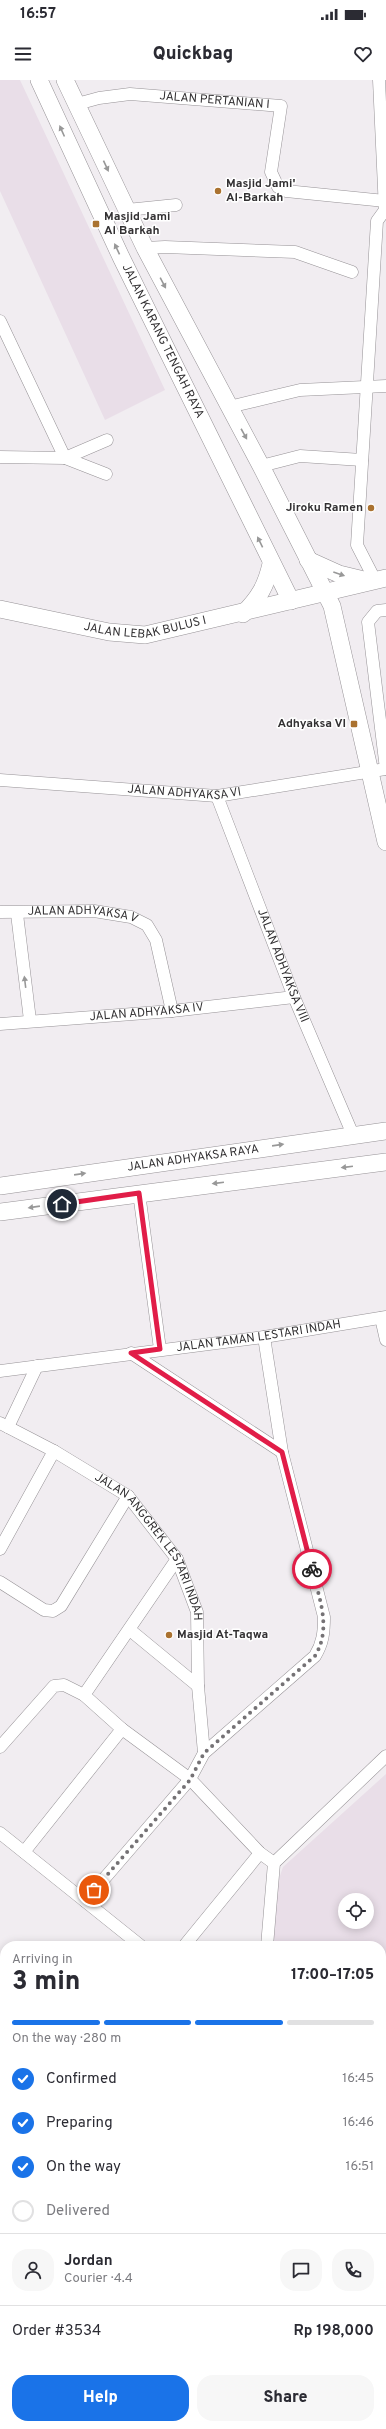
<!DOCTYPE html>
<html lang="en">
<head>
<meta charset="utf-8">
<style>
  body { margin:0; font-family:Overpass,sans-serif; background:#f7f7f7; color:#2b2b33; height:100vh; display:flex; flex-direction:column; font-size:15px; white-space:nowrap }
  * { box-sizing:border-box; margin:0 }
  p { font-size:13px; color:#7c7c81 }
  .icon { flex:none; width:22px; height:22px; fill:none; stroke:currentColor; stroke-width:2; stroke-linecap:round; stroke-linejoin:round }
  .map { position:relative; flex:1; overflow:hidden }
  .panel { position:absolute; left:0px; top:1861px; width:386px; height:488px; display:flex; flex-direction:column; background:#fff; border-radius:16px 16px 0 0; box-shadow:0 2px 10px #0003 }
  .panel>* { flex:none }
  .buttons { position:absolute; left:338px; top:1813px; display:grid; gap:8px }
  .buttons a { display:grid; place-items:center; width:36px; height:36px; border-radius:50%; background:#fff; box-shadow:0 2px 10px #0003; font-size:20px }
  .pin { position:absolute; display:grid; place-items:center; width:34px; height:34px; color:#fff; margin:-17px; border:2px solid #fff; border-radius:50%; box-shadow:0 1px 4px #0007 }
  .courier { position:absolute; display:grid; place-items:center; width:40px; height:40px; margin:-20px; border:3px solid #e11d48; border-radius:50%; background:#fff; color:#222; box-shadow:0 1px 5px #0007 }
  .overview em { font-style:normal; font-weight:800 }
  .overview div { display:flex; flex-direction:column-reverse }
  .overview { display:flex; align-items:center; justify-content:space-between; height:68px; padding:0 12px }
  h1 { font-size:26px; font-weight:800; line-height:30px }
  .bar { display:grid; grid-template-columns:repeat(4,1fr); gap:6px 4px; align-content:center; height:48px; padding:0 12px }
  .bar i { height:5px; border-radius:3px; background:#e1e1e2 }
  .bar .selected { background:#1a73e8 }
  .bar p { grid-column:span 4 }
  .line { display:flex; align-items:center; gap:10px; padding:0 12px; border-top:1px solid #e1e1e2 }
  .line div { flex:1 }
  .round { display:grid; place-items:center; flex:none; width:42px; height:42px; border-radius:16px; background:#f7f7f7 }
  ol { padding:0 12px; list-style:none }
  li { display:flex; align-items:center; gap:12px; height:44px }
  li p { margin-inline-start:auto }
  li .icon { padding:4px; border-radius:50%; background:#1a73e8; color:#fff; stroke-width:4 }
  li:last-child { color:#7c7c81 }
  li i { width:22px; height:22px; border:2px solid #e1e1e2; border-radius:50% }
  .button { display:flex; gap:8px; margin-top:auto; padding:8px 12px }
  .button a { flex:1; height:46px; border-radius:16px; background:#1a73e8; color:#fff; font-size:16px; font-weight:800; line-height:46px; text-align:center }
  .button a+a { background:#f7f7f7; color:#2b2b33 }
  .status { display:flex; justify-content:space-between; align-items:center; height:28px; padding:0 20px; background:#fff; direction:ltr }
  .status svg { height:11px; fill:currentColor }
  header { display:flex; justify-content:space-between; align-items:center; height:52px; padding:0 12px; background:#fff; font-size:18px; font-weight:800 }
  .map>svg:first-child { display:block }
  .built { fill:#e9dee8; fill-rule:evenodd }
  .water { fill:#bab1e7 }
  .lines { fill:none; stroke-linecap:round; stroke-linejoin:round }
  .street-casing { stroke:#969296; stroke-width:13 }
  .secondary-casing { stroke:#969296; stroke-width:18 }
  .street { stroke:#fff; stroke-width:12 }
  .secondary { stroke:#fff; stroke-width:17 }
  .oneway { fill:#989898 }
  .done { stroke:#757275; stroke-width:4; stroke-dasharray:0 7.2 }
  .route { stroke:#e11d48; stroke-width:5 }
  .poi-dot { fill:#aa7230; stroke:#fff; stroke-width:1.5 }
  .labels { text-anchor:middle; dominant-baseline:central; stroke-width:3; stroke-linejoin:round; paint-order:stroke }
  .street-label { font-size:12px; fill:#323032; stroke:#fff }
  .poi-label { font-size:12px; font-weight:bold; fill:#323032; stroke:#fff; text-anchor:start }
</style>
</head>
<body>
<div class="status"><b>16:57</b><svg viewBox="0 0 49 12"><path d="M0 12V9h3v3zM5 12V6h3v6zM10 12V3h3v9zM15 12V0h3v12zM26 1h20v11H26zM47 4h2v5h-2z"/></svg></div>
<header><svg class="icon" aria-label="menu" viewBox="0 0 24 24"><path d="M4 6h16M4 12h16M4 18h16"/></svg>Quickbag<svg class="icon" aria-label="heart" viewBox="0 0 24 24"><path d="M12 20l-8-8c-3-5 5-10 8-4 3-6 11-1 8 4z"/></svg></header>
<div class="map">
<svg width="386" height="2349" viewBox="0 0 386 2349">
  <rect width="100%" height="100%" fill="#f1edf1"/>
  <!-- built -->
  <path class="built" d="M 0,0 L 20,0 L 165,310 L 105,340 L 0,111 Z
    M 386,1694 L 386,2214 L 381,2213 L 381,1866 L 266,1866 L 268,1831 L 283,1787 ZM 345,1820 L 367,1820 L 367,1842 L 345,1842 Z"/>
  <!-- water -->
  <path class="water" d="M 381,2174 L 386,2176 L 386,2211 L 381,2210 Z"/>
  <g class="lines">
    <defs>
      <g id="street">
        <path id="s1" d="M 77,24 L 99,18 L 130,14 L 281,26 L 271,92 L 278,107 L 286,111 L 385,121"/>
        <path d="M 127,130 L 176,125"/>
        <path d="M 145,168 L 165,167 L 295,172 L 352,192"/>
        <path d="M 0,241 L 65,378"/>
        <path d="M 229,327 L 300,310 L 386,306"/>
        <path d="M 0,377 L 65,378 L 106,394"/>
        <path d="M 65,378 L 107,360"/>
        <path d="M 261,386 L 300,376 L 362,380"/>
        <path d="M 375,500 L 357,465 L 377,141 L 385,130 L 379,0"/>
        <path d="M 386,689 L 368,542 L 377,531 L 386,530"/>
        <path id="s2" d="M 0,700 L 217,716 L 386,689"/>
        <path id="s3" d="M 217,716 L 294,917 L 353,1055"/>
        <path id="s4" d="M 0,832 L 94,831 L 131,837 L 147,845 L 156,860 L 172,931"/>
        <path d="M 17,834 L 30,940"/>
        <path id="s5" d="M 0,944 L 172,931 L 294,917"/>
        <path d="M 139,1113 L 160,1269"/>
        <path d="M 381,1238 L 386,1260"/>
        <path d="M 131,1273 L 282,1372"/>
        <path id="s6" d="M 0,1291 L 264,1257 L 386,1237"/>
        <path id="s7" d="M 0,1343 L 54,1371 L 128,1416 L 177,1479 L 197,1532 L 198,1606 L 204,1673"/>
        <path d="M 8,1347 L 37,1286"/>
        <path d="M 0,1469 L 54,1371"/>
        <path d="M 0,1502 L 44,1530 L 53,1531 L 61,1526 L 128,1416"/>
        <path d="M 130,1550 L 198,1606"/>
        <path d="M 84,1615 L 177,1479"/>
        <path d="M 0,1667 L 54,1606 L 64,1605 L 84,1615 L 122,1649 L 190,1699 L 260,1773 L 274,1783"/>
        <path d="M 0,1753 L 141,1866"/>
        <path d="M 24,1772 L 122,1649"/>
        <path d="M 85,1821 L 190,1699 L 204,1673 L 315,1576 C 323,1563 324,1552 324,1537 L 282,1372 L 264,1257"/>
        <path d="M 184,1866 L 260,1773"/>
        <path d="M 267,1866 L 274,1783 L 386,1676"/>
        <path d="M 0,1905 L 5,1909"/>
        <path d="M 0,2042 L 5,2047"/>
        <path d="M 0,2189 L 5,2193"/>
        <path d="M 0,2218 L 5,2211"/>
        <path d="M 0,2309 L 5,2311"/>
        <path d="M 367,2344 L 376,2345"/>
        <path d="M 80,2349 L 82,2344"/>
        <path d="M 167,2349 L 169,2344"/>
      </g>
      <g id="secondary">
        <path id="s8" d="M 39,0 L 121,177 L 291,521"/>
        <path d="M 65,0 L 145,168 L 261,386 L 332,526 L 386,762"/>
        <path d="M 308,480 L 339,494 L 368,501"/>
        <path id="s9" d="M 0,529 L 109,552 L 145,555 L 386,498"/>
        <path d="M 243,534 C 259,518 266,506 271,484"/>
        <path id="s10" d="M 0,1106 L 386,1051"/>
        <path d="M 0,1132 L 386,1082"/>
      </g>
    </defs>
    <!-- street casing -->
    <use href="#street" class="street-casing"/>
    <!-- secondary casing -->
    <use href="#secondary" class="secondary-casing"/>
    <!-- street -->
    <use href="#street" class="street"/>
    <!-- secondary -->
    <use href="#secondary" class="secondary"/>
  </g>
  <!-- one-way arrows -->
  <defs><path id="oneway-solid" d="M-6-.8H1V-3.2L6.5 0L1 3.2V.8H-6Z"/></defs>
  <g class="oneway">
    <use href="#oneway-solid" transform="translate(62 51) rotate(-114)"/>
    <use href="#oneway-solid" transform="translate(106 86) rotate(65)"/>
    <use href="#oneway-solid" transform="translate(117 169) rotate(-115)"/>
    <use href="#oneway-solid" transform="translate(163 203) rotate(62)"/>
    <use href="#oneway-solid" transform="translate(244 354) rotate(61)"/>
    <use href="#oneway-solid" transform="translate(260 462) rotate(-116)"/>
    <use href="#oneway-solid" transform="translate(339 494) rotate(19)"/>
    <use href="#oneway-solid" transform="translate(25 902) rotate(-97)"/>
    <use href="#oneway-solid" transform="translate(278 1065) rotate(-8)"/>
    <use href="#oneway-solid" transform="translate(347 1087) rotate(173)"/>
    <use href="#oneway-solid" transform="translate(80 1094) rotate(-8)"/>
    <use href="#oneway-solid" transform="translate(218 1103) rotate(173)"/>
    <use href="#oneway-solid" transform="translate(34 1127) rotate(172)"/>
  </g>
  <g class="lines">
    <!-- done -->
    <path class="done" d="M 94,1810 L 190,1700 L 204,1673 L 315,1576 C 332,1548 319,1518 312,1489"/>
    <!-- route -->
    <path class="route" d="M 62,1124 L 139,1113 L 160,1269 L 131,1273 L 282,1372 L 312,1489"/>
  </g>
  <!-- markers -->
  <g class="poi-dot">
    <circle cx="218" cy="111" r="4"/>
    <rect x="92" y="140" width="8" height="8" rx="2"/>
    <circle cx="371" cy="428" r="4"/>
    <rect x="350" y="640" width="8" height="8" rx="2"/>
    <circle cx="169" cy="1555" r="4"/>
  </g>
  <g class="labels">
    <!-- street labels -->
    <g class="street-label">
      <text stroke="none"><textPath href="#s1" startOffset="139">JALAN PERTANIAN I</textPath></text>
      <text stroke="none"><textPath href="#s8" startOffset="289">JALAN KARANG TENGAH RAYA</textPath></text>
      <text stroke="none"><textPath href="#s9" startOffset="148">JALAN LEBAK BULUS I</textPath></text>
      <text stroke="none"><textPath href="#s2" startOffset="185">JALAN ADHYAKSA VI</textPath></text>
      <text stroke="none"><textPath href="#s4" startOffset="83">JALAN ADHYAKSA V</textPath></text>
      <text stroke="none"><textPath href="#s3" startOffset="182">JALAN ADHYAKSA VIII</textPath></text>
      <text stroke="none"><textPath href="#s5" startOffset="147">JALAN ADHYAKSA IV</textPath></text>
      <text stroke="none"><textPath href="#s10" startOffset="195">JALAN ADHYAKSA RAYA</textPath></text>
      <text stroke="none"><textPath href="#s6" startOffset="261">JALAN TAMAN LESTARI INDAH</textPath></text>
      <text stroke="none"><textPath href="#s7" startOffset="201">JALAN ANGGREK LESTARI INDAH</textPath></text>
    </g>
    <!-- poi labels -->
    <g class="poi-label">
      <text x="226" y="104">Masjid Jami'<tspan x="226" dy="14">Al-Barkah</tspan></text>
      <text x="104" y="137">Masjid Jami<tspan x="104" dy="14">Al Barkah</tspan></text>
      <text x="363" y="428" text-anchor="end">Jiroku Ramen</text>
      <text x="346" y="644" text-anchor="end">Adhyaksa VI</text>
      <text x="177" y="1555">Masjid At-Taqwa</text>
    </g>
  </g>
</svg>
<div class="buttons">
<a><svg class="icon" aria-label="locate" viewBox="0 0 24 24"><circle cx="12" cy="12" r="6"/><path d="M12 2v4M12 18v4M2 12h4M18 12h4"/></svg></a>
</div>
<div class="pin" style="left:94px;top:1810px;background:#ea580c"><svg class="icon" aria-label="bag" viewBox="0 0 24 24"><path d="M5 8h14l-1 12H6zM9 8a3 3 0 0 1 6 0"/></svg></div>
<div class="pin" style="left:62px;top:1124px;background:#1f2937"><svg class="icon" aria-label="home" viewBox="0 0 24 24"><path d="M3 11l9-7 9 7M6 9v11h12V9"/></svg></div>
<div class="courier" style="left:312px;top:1489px"><svg class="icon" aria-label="bike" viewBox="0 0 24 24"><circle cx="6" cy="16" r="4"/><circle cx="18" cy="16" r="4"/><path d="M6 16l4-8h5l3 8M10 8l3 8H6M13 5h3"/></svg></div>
<section class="panel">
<div class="overview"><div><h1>3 min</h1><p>Arriving in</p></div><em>17:00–17:05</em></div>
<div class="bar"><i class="selected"></i><i class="selected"></i><i class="selected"></i><i></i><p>On the way · 280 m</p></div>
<ol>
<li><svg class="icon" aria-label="check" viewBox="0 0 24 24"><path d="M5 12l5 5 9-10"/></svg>Confirmed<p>16:45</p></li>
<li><svg class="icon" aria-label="check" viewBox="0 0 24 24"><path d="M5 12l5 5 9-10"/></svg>Preparing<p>16:46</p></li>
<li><svg class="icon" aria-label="check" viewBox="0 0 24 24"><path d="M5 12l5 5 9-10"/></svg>On the way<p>16:51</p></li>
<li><i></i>Delivered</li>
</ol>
<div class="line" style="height:72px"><a class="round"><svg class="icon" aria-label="person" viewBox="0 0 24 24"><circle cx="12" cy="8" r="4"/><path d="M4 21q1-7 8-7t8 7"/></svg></a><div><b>Jordan</b><p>Courier · 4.4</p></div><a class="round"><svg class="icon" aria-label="chat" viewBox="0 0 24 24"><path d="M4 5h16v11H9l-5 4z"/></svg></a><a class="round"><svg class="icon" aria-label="phone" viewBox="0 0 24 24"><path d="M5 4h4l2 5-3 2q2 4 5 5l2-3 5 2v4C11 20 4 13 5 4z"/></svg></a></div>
<div class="line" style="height:52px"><div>Order #3534</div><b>Rp 198,000</b></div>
<div class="button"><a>Help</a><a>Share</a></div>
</section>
</div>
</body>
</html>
